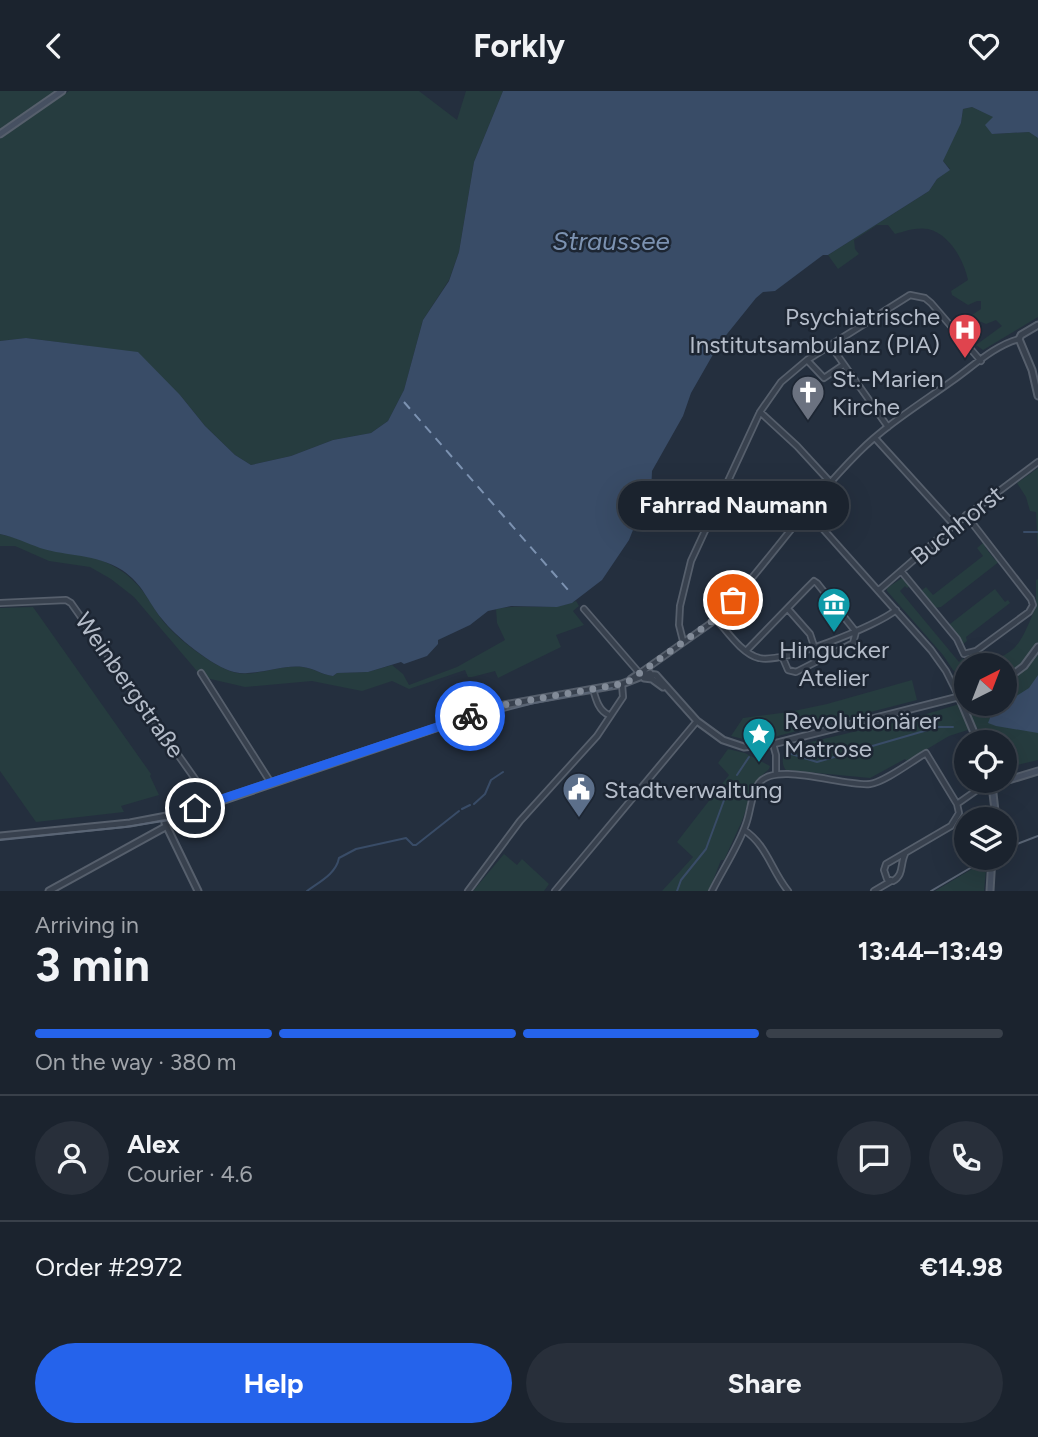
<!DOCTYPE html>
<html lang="en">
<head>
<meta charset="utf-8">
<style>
  body { margin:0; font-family:Figtree,sans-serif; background:#282f3a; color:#f1f3f6; height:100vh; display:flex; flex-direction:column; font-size:26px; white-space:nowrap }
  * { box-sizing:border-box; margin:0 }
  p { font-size:23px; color:#a0a4aa }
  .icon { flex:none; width:38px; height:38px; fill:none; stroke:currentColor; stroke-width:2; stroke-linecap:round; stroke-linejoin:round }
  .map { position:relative; height:800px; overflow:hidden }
  .panel { display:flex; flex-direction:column; background:#1b232e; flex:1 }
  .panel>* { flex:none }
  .needle { width:46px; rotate:42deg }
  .buttons { position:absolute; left:954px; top:562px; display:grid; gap:14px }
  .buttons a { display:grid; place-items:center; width:63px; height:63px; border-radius:50%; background:#1b232e; box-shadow:0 7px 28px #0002,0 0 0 2px #39404a; font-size:35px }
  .pin { position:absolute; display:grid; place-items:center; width:60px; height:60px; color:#fff; margin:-30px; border:4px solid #fff; border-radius:50%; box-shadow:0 2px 7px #0007 }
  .courier { position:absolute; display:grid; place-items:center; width:70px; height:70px; margin:-35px; border:5px solid #2563eb; border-radius:50%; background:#fff; color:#222; box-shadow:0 2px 9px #0007 }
  .bubble { position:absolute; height:49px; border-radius:24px; background:#1b232e; box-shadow:0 7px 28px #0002,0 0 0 2px #39404a; font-size:23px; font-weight:700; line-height:49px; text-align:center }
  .overview em { font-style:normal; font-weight:700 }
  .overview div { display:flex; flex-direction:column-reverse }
  .overview { display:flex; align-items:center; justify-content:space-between; height:119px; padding:0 35px }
  h1 { font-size:46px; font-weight:700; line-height:52px }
  .bar { display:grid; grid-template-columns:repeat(4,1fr); gap:10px 7px; align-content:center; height:84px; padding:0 35px }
  .bar i { height:9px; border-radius:5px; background:#39404a }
  .bar .selected { background:#2563eb }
  .bar p { grid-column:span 4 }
  .line { display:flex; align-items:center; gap:18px; padding:0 35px; border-top:2px solid #39404a }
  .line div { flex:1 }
  .round { display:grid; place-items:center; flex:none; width:74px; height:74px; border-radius:37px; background:#282f3a }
  .primary-button { display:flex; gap:14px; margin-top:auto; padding:14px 35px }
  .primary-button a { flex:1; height:80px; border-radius:42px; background:#2563eb; color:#fff; font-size:28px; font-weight:700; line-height:80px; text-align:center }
  .primary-button a+a { background:#282f3a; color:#f1f3f6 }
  header { display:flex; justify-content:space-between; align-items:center; height:91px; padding:0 35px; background:#1b232e; font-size:32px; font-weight:700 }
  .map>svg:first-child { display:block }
  .green { fill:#263c3f }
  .water { fill:#394c67 }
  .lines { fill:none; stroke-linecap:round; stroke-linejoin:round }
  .stream { stroke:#394c67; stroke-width:2 }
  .ferry { stroke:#7c92b1; stroke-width:2; stroke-dasharray:9 7; stroke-linecap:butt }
  .minor-casing { stroke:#565f6c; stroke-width:8 }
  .tertiary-casing { stroke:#565f6c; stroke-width:9 }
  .secondary-casing { stroke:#565f6c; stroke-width:9 }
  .minor { stroke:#38414e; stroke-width:4.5 }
  .tertiary { stroke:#38414e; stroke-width:5 }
  .secondary { stroke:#465061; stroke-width:5 }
  .tram { stroke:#5a6575; stroke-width:2 }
  .done { stroke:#828b98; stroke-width:7; stroke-dasharray:0 12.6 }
  .route { stroke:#2563eb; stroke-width:9 }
  .labels { text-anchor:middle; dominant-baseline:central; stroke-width:5; stroke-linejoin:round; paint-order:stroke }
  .poi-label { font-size:24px; fill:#b4bcc9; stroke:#1d2633; text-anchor:start }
  .street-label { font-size:24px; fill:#b4bcc9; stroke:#1d2633 }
  .water-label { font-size:26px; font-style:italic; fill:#7c92b1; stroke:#1d2633 }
</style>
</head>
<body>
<header><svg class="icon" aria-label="back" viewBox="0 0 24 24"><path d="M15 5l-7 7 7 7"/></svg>Forkly<svg class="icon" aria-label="heart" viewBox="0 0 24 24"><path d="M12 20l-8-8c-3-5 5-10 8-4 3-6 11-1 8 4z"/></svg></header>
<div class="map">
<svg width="1038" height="800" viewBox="0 0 1038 800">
  <rect width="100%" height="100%" fill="#242f3e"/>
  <!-- green -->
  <path class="green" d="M 0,0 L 58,0 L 0,40 Z
    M 69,0 L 419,0 L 457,29 L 466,0 L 503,0 L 474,71 L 459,161 L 449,189 L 423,229 L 404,299 L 388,330 L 371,342 L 333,349 L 291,365 L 251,374 L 235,364 L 205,335 L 180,304 L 89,255 L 26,247 L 0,250 L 0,48 Z
    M 972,16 L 994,26 L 992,43 L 1029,41 L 1038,47 L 1038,226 L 983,259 L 976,254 L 1002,235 L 996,229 L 986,233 L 969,226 L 981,218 L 981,210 L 977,210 L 968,214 L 952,204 L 951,200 L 968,189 C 964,170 950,143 928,138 C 917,136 905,140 895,143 L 888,134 L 877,134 L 854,149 L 855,158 L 859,163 L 838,178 L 828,164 L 929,100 L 937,88 L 950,78 L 943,70 L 946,59 L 961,32 L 963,18 Z
    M 1038,377 L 1038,463 L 1036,421 L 1030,420 L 1026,406 L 1017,392 Z
    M 0,443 C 33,452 97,461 123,481 C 142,495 148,508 160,526 C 173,545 211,574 233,581 C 254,587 281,573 303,576 C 313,577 322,584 333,585 L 337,582 L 368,581 L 392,574 L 403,583 L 409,594 L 457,576 L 505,549 L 497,532 L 496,518 C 523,512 551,521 576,510 L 579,515 L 573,520 L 584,534 L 556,544 L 561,556 L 498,587 L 495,580 L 472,586 L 468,586 L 465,579 L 409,598 L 392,590 L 362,600 L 312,590 L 245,596 L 202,586 L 134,506 L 111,488 L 90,476 L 49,470 L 15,455 L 0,455 Z
    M 983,452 L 988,453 L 985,456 L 995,469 L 998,467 L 1000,470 L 941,516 L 934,517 L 922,504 L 922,499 L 926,496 L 933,504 L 983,465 L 977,457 Z
    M 902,487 L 910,495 L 907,497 L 905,495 L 900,500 L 959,571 L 963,567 L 966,587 L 953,579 L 943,564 L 887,500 L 887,497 Z
    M 1038,488 L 1038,669 L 1005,677 L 1004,651 L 983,651 L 977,636 L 949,645 L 907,670 L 905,668 L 870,687 L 786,679 C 780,672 783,662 789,656 L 913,627 L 966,611 L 966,612 L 1004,612 L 1004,574 L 971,574 C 1019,565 1019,555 1037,513 L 1036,512 L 1036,489 Z
    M 995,498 L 1005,511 L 1008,509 L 1010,512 L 966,546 L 967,550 L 962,554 L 950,537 L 950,533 Z
    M 33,516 L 151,683 L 150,685 L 159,704 L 121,715 L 124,721 L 36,731 L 0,680 L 0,517 Z
    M 912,589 L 917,609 L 770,647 L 747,649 L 731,645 L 743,627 L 789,621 L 827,613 Z
    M 728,658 L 745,662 L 770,675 L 769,678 L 758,688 L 753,698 L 742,730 L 724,769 L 721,769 L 709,800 L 662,800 L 693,766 L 677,751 L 729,684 L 718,672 Z
    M 504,763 L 517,774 L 522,768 L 549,793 L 544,800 L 473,800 Z
    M 987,769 L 984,800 L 935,800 Z"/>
  <!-- water -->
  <path class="water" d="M 503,0 L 1038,0 L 1038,47 L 1029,41 L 992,43 L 985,34 L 993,26 L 972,16 L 963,18 L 961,32 L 943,70 L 950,79 L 937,88 L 929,100 L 828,164 L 823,164 L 775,200 L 763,201 L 756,207 L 719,253 L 691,302 L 683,325 L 652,380 L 651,403 L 643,414 L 629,449 L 602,489 L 572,512 L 557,516 L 511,515 L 488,520 L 470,534 L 438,549 L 438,553 L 427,565 L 404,573 L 401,571 L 368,581 L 337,582 L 333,585 C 322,584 314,577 303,576 C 281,573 256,586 234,581 C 213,576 175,545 162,528 C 147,510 144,494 122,479 C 94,462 69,466 40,457 C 27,452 14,446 0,443 L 0,250 L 26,247 L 138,261 L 180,304 L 205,335 L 235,364 L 251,374 L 291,365 L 333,349 L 371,342 L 388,330 L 404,299 L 423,229 L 449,190 L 459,161 L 474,71 Z
    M 1038,584 L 1038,642 L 996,635 L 988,632 L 990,627 L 989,622 L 1029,597 Z"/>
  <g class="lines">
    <!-- stream -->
    <path class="stream" d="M 1024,441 L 1038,441
      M 785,661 L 817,671 L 938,636 L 953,636
      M 737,684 L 749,666
      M 474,713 L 485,703 L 491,689 L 503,681
      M 462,718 L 470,714
      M 307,800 C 319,791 336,783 339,767 L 356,758 L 406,747 L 413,754 L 416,754 L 459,720
      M 677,800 L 681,789 L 706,758 L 730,693"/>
    <!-- ferry -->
    <path class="ferry" d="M 404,311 L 569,500"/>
    <defs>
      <path id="minor" d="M 831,255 L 888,336
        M 807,269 L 824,287 L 843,274
        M 760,321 L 797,355 L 831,392
        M 875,347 L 954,434
        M 807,420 L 931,559 L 946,580 L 959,606
        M 901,480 L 957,548 L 964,563 L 976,560 L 1029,521 L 1033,514 L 1031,508 L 966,424
        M 879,499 L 954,434 L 1038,371
        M 0,512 L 66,509 L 71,512 L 212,712
        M 584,518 L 641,584
        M 788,518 L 810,543 L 814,555
        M 716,528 C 727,540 742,563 759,567 C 782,573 877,535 896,519
        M 683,550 L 679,534 L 680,515 L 691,470 L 760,321 L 781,291 L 807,269 L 910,204 L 925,207 L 931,212 L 981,270
        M 746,560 L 807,497 L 814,490 L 817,492 L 856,541 L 853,552 L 796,581 L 788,579 L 782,565
        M 201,582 L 271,692
        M 640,582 L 711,532 L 724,520 C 770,468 810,410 859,361 C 886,334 920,313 952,290 C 972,276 995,254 1019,248
        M 593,598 C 596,609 599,620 609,624
        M 773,653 L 776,664 L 776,683
        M 957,713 L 977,699 L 992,694
        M 744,739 C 767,754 771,779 788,800
        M 468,800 L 520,730 L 597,645 L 623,606 L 622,593
        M 555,800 L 697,630
        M 712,800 C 723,778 738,756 746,733 C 751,720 751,702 759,692 C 776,670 844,696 870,693 C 885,691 912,670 926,662 L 957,713 L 959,722 L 951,735 L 886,773 L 884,779 L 887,788 L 893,790 C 904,784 900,773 905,763
        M 874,800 L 891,790"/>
      <path id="tertiary" d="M 1038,234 L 1021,244 L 1019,248 L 1032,279 L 1038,305
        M 644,587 L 652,588 L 663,596
        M 631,588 L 640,582 L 656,584 L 697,630 L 723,649 L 744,656 L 773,653 L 966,604
        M 1004,590 L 1024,575 L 1038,556
        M 959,606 L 978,651
        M 165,732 L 198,800
        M 0,745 L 130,732 L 177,723 L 504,614 L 622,593 L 650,582
        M 49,800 L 167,735"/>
      <path id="secondary" d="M 0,43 L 62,0
        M 996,728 L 992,694 L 1038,680
        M 990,800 L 992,766"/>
    </defs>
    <!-- minor casing -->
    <use href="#minor" class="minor-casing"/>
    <!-- tertiary casing -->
    <use href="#tertiary" class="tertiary-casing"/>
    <!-- secondary casing -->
    <use href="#secondary" class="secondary-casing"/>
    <!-- minor -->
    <use href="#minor" class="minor"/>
    <!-- tertiary -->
    <use href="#tertiary" class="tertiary"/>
    <!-- secondary -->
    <use href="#secondary" class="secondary"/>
    <!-- tram -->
    <path class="tram" d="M 0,749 L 125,736 L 182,727 L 476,627 L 534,612 L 612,597
      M 1004,758 L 1038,745
      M 931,800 L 989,766"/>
  </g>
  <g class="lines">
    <!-- done -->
    <path class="done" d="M 470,625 L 503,614 L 626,592 L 711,531 L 733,509"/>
    <!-- route -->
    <path class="route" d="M 195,717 L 470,625"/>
  </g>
  <!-- icons -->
  <defs>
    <symbol id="hospital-pin" viewBox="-11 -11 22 30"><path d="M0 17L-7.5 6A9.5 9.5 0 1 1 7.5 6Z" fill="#e0444e" stroke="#1d2633"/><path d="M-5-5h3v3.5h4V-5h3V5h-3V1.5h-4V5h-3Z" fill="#fff"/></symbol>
    <symbol id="church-pin" viewBox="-11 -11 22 30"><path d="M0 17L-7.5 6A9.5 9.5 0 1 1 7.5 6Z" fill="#6b7280" stroke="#1d2633"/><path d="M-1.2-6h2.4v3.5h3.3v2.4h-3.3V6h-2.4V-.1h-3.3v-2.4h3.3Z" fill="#fff"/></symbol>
    <symbol id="museum-pin" viewBox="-11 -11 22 30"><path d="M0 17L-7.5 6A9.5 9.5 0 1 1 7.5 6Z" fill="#0f9aa8" stroke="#1d2633"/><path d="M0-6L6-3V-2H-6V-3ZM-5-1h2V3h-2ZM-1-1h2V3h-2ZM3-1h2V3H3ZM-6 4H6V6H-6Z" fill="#fff"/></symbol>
    <symbol id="sight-pin" viewBox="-11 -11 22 30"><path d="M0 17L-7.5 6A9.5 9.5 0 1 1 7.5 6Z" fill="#0f9aa8" stroke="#1d2633"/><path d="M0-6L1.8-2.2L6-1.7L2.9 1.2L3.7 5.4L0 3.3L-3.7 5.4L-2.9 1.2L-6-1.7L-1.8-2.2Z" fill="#fff"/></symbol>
    <symbol id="civic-pin" viewBox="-11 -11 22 30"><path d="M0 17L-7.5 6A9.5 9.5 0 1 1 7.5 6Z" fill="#5c6f8a" stroke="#1d2633"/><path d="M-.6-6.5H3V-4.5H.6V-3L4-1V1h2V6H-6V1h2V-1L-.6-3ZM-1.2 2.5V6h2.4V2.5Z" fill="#fff"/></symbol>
  </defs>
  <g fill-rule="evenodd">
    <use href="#hospital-pin" x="946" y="220" width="38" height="52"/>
    <use href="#church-pin" x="789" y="282" width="38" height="52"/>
    <use href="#museum-pin" x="815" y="494" width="38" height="52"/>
    <use href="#sight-pin" x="740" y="624" width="38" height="52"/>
    <use href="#civic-pin" x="560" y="679" width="38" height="52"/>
  </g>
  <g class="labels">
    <!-- poi labels -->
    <g class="poi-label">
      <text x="940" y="225" text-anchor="end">Psychiatrische<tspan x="940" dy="28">Institutsambulanz (PIA)</tspan></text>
      <text x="832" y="287">St.-Marien<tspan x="832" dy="28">Kirche</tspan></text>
      <text x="834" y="558" text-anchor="middle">Hingucker<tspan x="834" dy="28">Atelier</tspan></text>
      <text x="784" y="629">Revolutionärer<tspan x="784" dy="28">Matrose</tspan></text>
      <text x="604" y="698">Stadtverwaltung</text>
    </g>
    <!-- street labels -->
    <g class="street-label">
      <text transform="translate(957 434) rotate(-39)">Buchhorst</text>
      <text transform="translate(130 594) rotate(55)">Weinbergstraße</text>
    </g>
    <!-- water labels -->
    <g class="water-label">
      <text x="611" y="150">Straussee</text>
    </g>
  </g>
</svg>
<div class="buttons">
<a><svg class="needle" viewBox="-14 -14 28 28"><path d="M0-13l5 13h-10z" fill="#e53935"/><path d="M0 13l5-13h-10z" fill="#a0a4aa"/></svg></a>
<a><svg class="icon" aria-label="locate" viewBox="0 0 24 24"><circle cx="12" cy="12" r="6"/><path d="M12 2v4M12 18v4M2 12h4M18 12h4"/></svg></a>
<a><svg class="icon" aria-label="layers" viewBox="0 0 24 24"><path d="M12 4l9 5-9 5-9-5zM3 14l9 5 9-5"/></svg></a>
</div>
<div class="pin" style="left:733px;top:509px;background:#ea580c"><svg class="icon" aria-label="bag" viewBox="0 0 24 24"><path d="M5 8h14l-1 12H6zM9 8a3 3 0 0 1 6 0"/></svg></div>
<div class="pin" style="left:195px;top:717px;background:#1f2937"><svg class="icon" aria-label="home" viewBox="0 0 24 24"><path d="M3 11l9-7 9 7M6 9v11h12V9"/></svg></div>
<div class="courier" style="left:470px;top:625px"><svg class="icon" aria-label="bike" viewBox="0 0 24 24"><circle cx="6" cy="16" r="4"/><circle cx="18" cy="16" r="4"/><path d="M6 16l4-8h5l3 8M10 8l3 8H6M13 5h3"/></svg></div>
<div class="bubble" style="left:618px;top:390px;width:231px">Fahrrad Naumann</div>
</div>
<section class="panel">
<div class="overview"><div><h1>3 min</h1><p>Arriving in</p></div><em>13:44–13:49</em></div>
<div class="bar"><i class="selected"></i><i class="selected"></i><i class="selected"></i><i></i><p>On the way · 380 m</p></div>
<div class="line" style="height:126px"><a class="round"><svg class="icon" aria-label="person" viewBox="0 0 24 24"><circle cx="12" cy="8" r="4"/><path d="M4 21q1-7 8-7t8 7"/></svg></a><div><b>Alex</b><p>Courier · 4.6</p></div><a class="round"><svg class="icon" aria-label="chat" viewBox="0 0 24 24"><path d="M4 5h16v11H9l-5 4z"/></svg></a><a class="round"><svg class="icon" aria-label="phone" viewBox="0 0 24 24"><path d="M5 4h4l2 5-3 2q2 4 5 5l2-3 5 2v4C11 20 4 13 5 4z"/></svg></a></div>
<div class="line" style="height:91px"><div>Order #2972</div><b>€14.98</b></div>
<div class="primary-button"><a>Help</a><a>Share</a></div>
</section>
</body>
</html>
